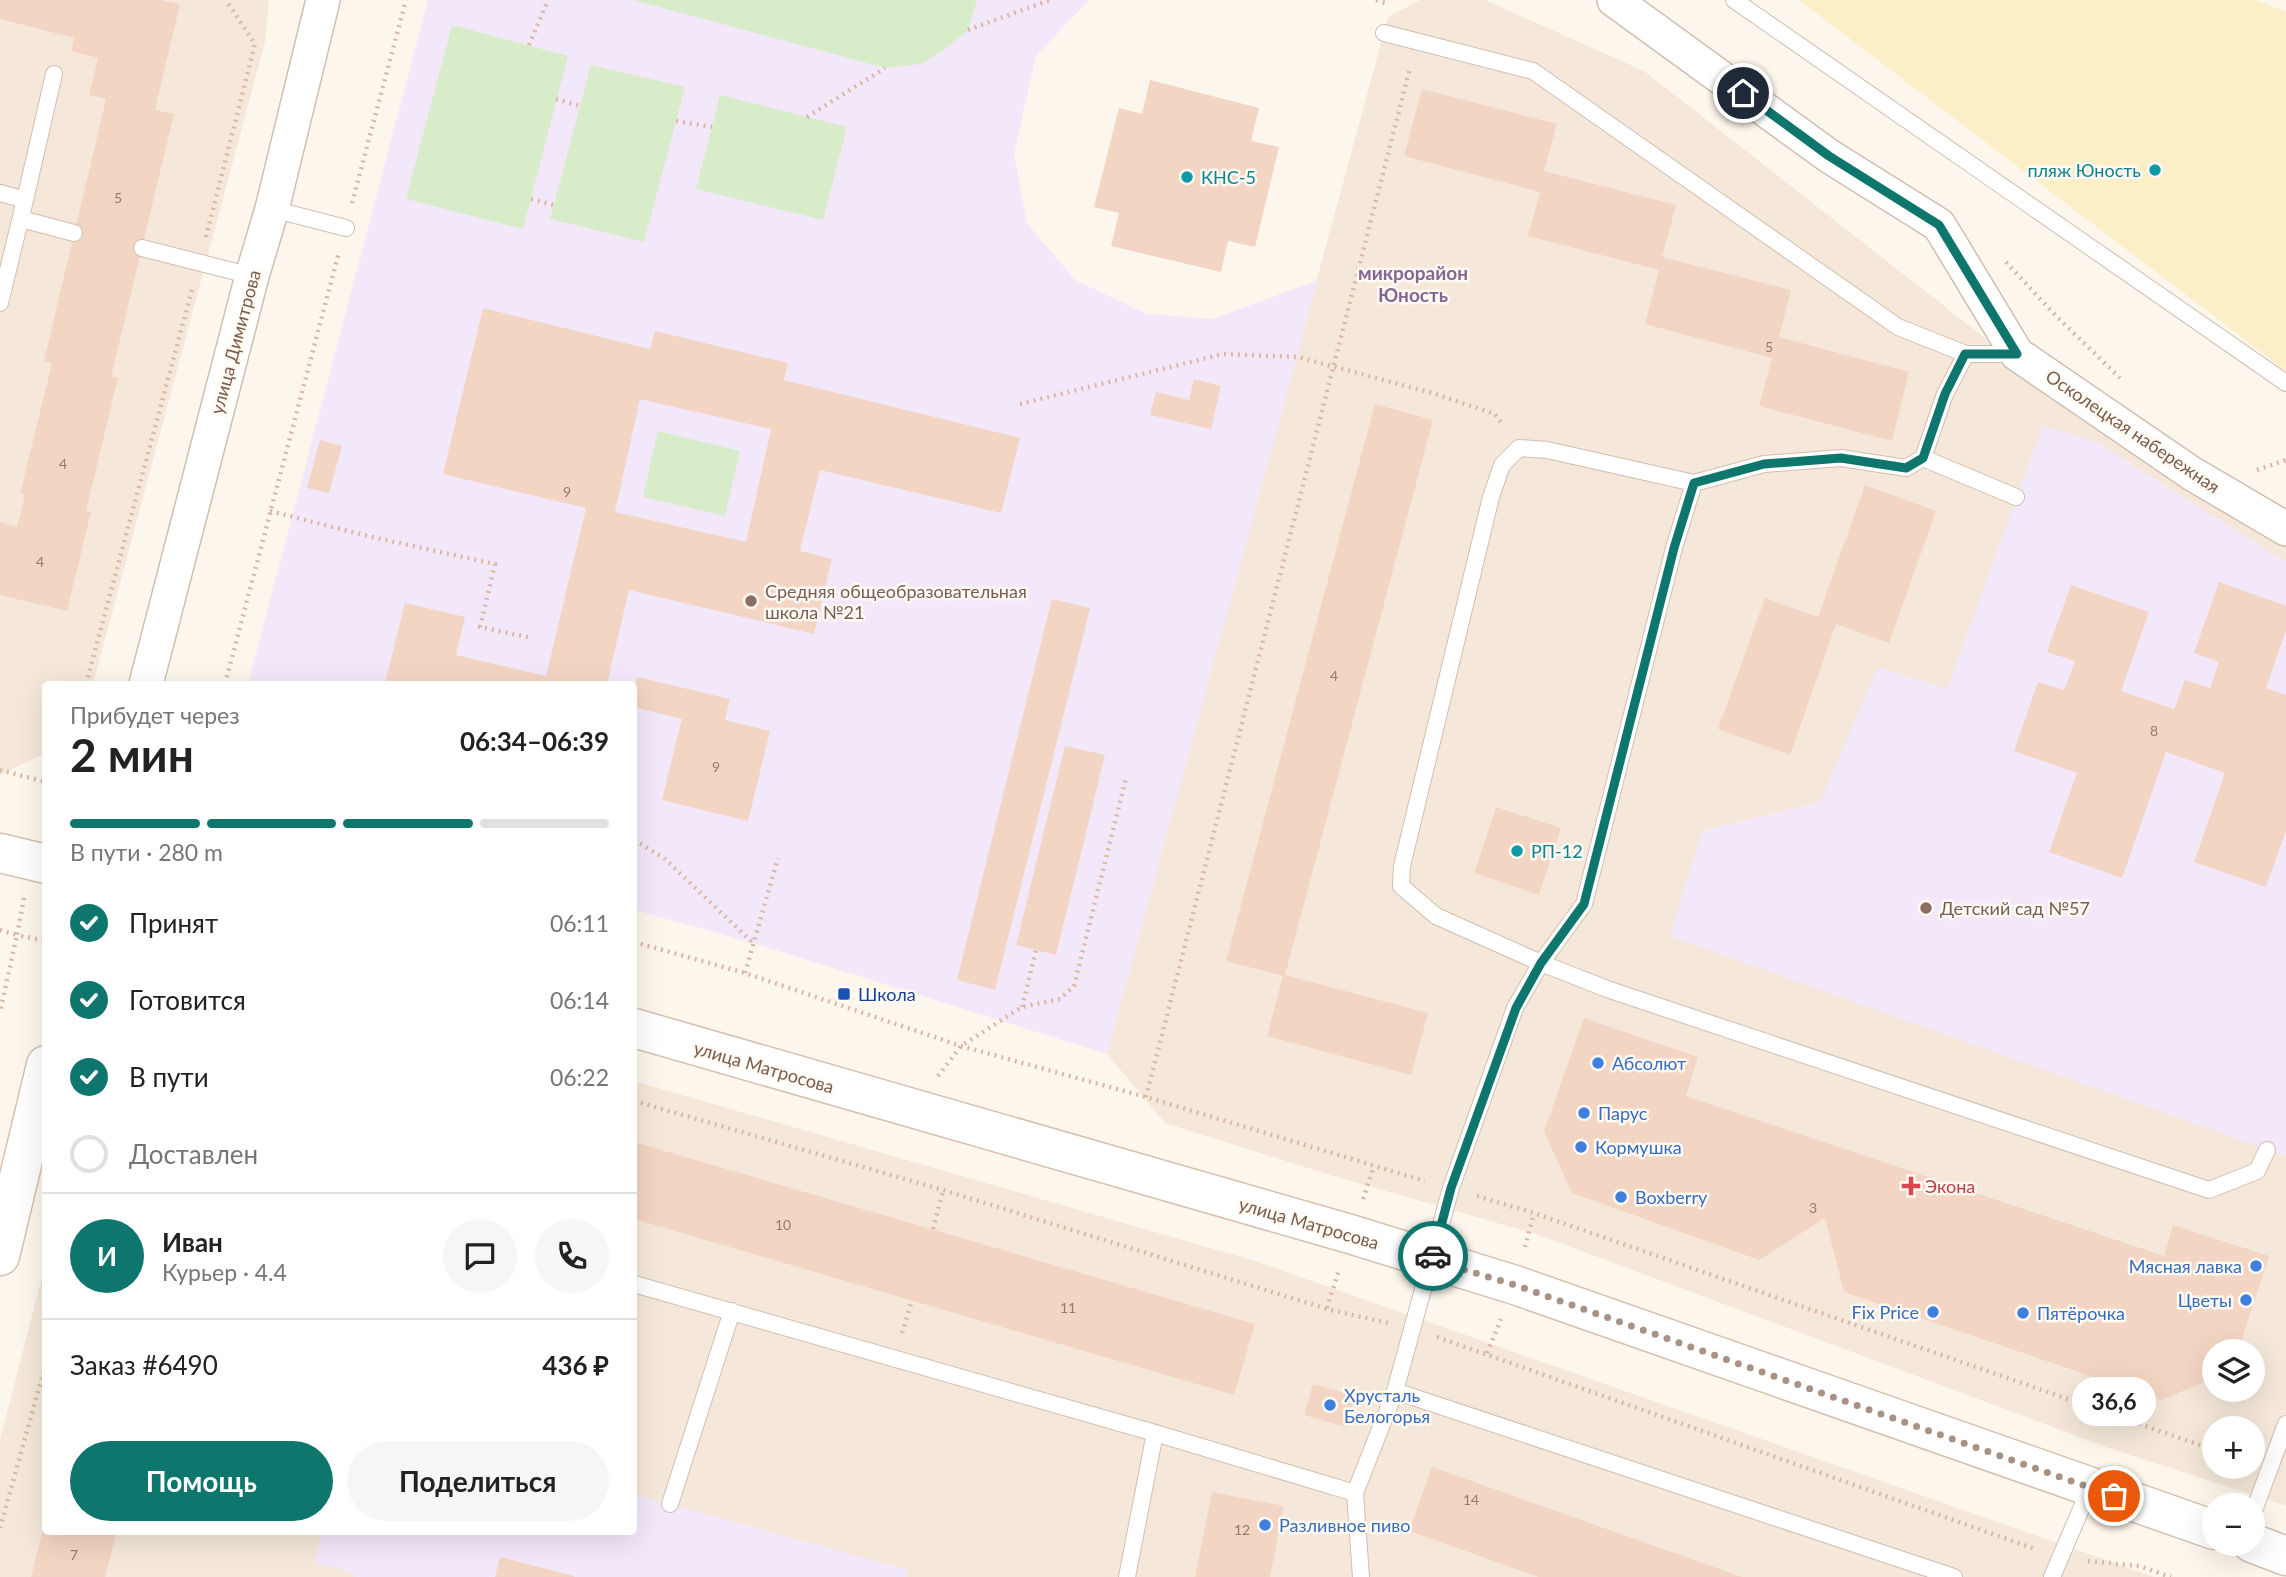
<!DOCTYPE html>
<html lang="ru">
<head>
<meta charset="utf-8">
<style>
  body { margin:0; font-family:Lato,sans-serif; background:#f6f6f6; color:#222; height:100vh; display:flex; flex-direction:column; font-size:26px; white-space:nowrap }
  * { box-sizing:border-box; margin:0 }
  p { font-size:23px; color:#767676 }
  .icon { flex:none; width:38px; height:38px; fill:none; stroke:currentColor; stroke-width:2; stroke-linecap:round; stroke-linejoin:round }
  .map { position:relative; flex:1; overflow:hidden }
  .drawer { position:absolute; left:42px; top:681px; width:595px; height:854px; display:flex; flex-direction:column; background:#fff; border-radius:7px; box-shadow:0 7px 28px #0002 }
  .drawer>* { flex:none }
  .tools { position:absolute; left:2202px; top:1339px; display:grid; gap:14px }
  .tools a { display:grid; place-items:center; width:63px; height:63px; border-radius:50%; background:#fff; box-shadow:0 7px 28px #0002; font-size:35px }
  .pin { position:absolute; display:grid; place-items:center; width:60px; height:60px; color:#fff; margin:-30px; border:4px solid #fff; border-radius:50%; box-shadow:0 2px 7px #0007 }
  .courier { position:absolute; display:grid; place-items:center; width:70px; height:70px; margin:-35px; border:5px solid #0f766e; border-radius:50%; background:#fff; color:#222; box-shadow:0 2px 9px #0007 }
  .bubble { position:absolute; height:49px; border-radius:24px; background:#fff; box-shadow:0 7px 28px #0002; font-size:23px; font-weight:700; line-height:49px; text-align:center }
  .head em { font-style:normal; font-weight:700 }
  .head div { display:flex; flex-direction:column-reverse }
  .head { display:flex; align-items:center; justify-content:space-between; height:119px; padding:0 28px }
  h1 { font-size:46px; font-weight:700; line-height:52px }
  .bar { display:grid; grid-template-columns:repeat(4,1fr); gap:10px 7px; align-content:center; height:84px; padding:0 28px }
  .bar i { height:9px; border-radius:5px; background:#e0e0e0 }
  .bar .on { background:#0f766e }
  .bar p { grid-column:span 4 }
  .line { display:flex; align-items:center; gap:18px; padding:0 28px; border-top:2px solid #e0e0e0 }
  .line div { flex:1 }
  .round { display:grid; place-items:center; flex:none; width:74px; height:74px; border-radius:37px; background:#f6f6f6 }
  ol { padding:0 28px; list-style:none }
  li { display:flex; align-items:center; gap:21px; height:77px }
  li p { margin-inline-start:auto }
  li .icon { padding:7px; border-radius:50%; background:#0f766e; color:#fff; stroke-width:4 }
  li:last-child { color:#767676 }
  li i { width:38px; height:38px; border:4px solid #e0e0e0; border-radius:50% }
  .cta { display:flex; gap:14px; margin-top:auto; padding:14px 28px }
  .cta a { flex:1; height:80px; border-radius:42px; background:#0f766e; color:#fff; font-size:28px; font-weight:700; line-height:80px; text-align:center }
  .cta a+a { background:#f6f6f6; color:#222 }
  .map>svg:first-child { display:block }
  .residential { fill:#f5e8da; fill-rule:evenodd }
  .education { fill:#f3e8fa }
  .green { fill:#d8ecc9 }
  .sand { fill:#fcefc7 }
  .building { fill:#f3d5c3; fill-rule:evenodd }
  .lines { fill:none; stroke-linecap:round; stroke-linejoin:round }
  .lane-casing { stroke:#d1beb0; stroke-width:18 }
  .street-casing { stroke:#d1beb0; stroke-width:36 }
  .secondary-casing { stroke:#d6c0b0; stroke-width:41 }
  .path { stroke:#d9b8a5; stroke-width:4.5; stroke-dasharray:2 5; stroke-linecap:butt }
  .lane { stroke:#fff; stroke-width:16 }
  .street { stroke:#fff; stroke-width:33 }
  .secondary { stroke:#fff; stroke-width:38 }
  .done { stroke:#a89285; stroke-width:7; stroke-dasharray:0 12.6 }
  .route { stroke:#0f766e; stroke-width:9 }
  .culture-dot { fill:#0f9aa8; stroke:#fffaf3; stroke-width:2.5 }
  .education-dot { fill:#8d6e63; stroke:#fffaf3; stroke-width:2.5 }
  .transit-dot { fill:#1a4fb4; stroke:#fffaf3; stroke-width:2.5 }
  .shop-dot { fill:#3f7fe0; stroke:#fffaf3; stroke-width:2.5 }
  .health-dot { fill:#e0444e; stroke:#fffaf3; stroke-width:2.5 }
  .labels { text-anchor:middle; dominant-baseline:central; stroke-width:5; stroke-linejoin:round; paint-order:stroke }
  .number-label { font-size:14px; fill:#987a6a }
  .culture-label { font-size:18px; fill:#0d838f; stroke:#fffaf3; text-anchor:start }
  .street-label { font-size:18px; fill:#7a5c4d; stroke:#fffaf3 }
  .education-label { font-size:18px; fill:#785e54; stroke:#fffaf3; text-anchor:start }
  .transit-label { font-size:18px; fill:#164399; stroke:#fffaf3; text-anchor:start }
  .shop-label { font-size:18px; fill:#366cbe; stroke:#fffaf3; text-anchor:start }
  .health-label { font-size:18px; fill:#be3a42; stroke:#fffaf3; text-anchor:start }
  .neighbourhood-label { font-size:19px; font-weight:bold; fill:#846695; stroke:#fffaf3 }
</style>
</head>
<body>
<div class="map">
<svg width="2286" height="1577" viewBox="0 0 2286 1577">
  <rect width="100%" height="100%" fill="#fdf6ec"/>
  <!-- residential -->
  <path class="residential" d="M 0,0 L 269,0 L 265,42 L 93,684 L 46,684 L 45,753 L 0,775 Z
    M 1420,0 L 1485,0 L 1644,71 L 2087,418 L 2286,544 L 2286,1506 L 2106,1447 L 1539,1235 L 1330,1175 L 1165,1123 L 1107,1054 L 1388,17 ZM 2214,1351 L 2252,1351 L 2252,1390 L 2214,1390 ZM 2214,1428 L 2252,1428 L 2252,1466 L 2214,1466 Z
    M 634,1081 L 1255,1261 L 2154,1577 L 0,1577 L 0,1440 L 45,1265 L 46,1531 L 634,1531 Z"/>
  <!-- education -->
  <path class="education" d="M 428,0 L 1089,0 L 1036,56 L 1014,154 L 1027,223 L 1075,280 L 1147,314 L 1213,319 L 1318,280 L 1107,1054 L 753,943 L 634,910 L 634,684 L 248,684 Z
    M 2043,425 L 2098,443 L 2286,562 L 2286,1156 L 1670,936 L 1702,831 L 1820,802 L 1878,667 L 1947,689 Z
    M 634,1494 L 908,1570 L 906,1577 L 356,1577 L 347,1571 L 314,1563 L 322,1531 L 634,1531 Z"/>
  <!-- green -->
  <path class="green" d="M 633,0 L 977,0 L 968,30 L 946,48 L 921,64 L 885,68 Z
    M 452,25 L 568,56 L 523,229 L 406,199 Z
    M 591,65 L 685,87 L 644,242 L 550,219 Z
    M 720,95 L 847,127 L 823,220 L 696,189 Z
    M 658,431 L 740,451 L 725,516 L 643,497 Z"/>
  <!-- sand -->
  <path class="sand" d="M 1799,0 L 2256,0 L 2286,12 L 2286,371 Z"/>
  <!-- building -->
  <path class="building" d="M 0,0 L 161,0 L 180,4 L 155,110 L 174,114 L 111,377 L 118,378 L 86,511 L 91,512 L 67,611 L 0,595 L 0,522 L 17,527 L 25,495 L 20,494 L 52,363 L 44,361 L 106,99 L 89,95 L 98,58 L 71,51 L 74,38 L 0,19 Z
    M 1150,80 L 1259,108 L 1251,141 L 1279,147 L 1255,247 L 1228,241 L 1221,272 L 1111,246 L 1119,213 L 1094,207 L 1119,108 L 1142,114 Z
    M 1422,89 L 1557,124 L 1544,171 L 1676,205 L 1662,257 L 1791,290 L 1779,337 L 1909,372 L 1892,441 L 1759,406 L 1772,358 L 1645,324 L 1659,270 L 1528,236 L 1540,192 L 1404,156 Z
    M 483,308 L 650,349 L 655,331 L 788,363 L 784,380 L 1020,438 L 1001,513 L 820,470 L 800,551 L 832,559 L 814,634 L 629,590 L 607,684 L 385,684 L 405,603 L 465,617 L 456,655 L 546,676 L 586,508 L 443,474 ZM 640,399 L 771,429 L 746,542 L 615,512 Z
    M 1194,379 L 1221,386 L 1211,429 L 1150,415 L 1156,392 L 1189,400 Z
    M 1375,404 L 1433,420 L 1285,975 L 1428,1013 L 1411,1075 L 1267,1036 L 1283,976 L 1226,961 Z
    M 320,440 L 342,446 L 329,493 L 307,488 Z
    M 1865,485 L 1936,511 L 1889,643 L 1836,624 L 1790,755 L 1718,729 L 1765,598 L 1818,617 Z
    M 2219,582 L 2286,606 L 2286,630 L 2266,688 L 2286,695 L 2286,831 L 2266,887 L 2194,862 L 2225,773 L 2166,752 L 2122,878 L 2049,852 L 2077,773 L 2014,751 L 2038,682 L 2064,690 L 2075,661 L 2047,652 L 2071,585 L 2149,612 L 2121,691 L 2174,709 L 2185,680 L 2210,688 L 2219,662 L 2194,653 Z
    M 1052,599 L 1090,608 L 995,990 L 957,980 Z
    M 637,677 L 730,699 L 725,720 L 770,731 L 748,821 L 662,800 L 682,719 L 634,707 L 634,692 Z
    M 1065,746 L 1105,755 L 1056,955 L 1016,945 Z
    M 1496,807 L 1561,828 L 1539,895 L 1474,873 Z
    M 1584,1018 L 1698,1057 L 1686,1096 L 2164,1256 L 2173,1225 L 2269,1256 L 2238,1351 L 2214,1351 L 2214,1378 L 2161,1400 L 1844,1292 L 1825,1218 L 1759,1260 L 1572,1193 L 1544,1131 Z
    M 634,1142 L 1255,1324 L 1234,1395 L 634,1219 Z
    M 1313,1384 L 1355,1396 L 1346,1427 L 1304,1415 Z
    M 1432,1467 L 1742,1577 L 1539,1577 L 1409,1531 Z
    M 1212,1492 L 1284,1506 L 1270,1577 L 1195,1577 Z
    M 45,1521 L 46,1531 L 117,1531 L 105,1577 L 31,1577 Z
    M 500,1557 L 574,1576 L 574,1577 L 495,1577 Z"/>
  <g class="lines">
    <defs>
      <path id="lane" d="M 1734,0 L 2286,383
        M 1384,33 L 1533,71 L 1898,327 L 1966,354 L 2017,354
        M 0,193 L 25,200 L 0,303
        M 25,200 L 54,74
        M 272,209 L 346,228
        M 21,219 L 74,233
        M 142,248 L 252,276
        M 1923,458 L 2016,497
        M 1694,483 L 1547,450 L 1519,448 L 1502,465 L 1491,497 L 1402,866 L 1401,886 L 1436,916 L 1541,963 L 1607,989 L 2209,1190 L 2257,1171 L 2267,1150
        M 634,1284 L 1155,1433 L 1355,1493
        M 1395,1391 L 1954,1577
        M 670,1504 L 732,1311
        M 2252,1516 L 2286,1424
        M 1127,1577 L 1155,1433
        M 1361,1577 L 1355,1493 L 1395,1391 L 1451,1188 L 1515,1008 L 1541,963 L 1584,904 L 1674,548 L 1694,483 L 1764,464 L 1841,458 L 1906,468 L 1923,458 L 1945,394 L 1966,354
        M 2052,1577 L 2090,1488"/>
      <path id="street" d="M 1614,0 L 1829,156 L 1939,225 L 2017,354 L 2191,473 L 2286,529
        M 146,684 L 252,276 L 272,209 L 323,0"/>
      <path id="secondary" d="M 0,853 L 46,864
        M 634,1028 L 1350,1234 L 1515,1285 L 2214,1530
        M 0,1256 L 46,1065
        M 2252,1543 L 2286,1556"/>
    </defs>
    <!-- lane casing -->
    <use href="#lane" class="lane-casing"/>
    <!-- street casing -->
    <use href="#street" class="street-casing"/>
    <!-- secondary casing -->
    <use href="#secondary" class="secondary-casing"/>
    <!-- path -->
    <path class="path" d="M 1376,0 L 1388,4
      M 968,30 L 1050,0
      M 529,45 L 548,0
      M 556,99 L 580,106
      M 807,117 L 885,68
      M 676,121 L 712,127
      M 531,199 L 553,205
      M 352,203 L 406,0
      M 206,237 L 255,44 L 226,0
      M 2006,262 L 2055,315 L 2120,378
      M 1020,404 L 1223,354 L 1298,357 L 1432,393 L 1495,414 L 1503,426
      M 2257,470 L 2286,460
      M 270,511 L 372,537 L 495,564 L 480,627 L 532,638
      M 86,684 L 193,286
      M 225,684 L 339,252
      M 0,770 L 46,782
      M 634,840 L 664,858 L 753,943
      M 24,898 L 17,935 L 46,941
      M 0,930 L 17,935 L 0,1012
      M 634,942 L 745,973 L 961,1046 L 1146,1097 L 1425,1181
      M 745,973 L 778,858
      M 1022,1007 L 1036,950
      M 938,1076 L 961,1046 L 1022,1007 L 1060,999 L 1074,986 L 1126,778
      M 1146,1097 L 1410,68
      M 634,1101 L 943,1190 L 1327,1309 L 1388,1323
      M 1477,1196 L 1534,1213 L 2214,1450
      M 1363,1199 L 1374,1166
      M 933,1229 L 943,1190
      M 1525,1247 L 1534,1213
      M 1327,1308 L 1339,1270
      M 902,1333 L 912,1300
      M 1437,1337 L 2035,1549
      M 1487,1353 L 1501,1319
      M 0,1528 L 46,1363
      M 2088,1561 L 2139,1566 L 2171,1577"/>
    <!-- lane -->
    <use href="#lane" class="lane"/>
    <!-- street -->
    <use href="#street" class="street"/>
    <!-- secondary -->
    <use href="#secondary" class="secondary"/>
  </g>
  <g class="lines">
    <!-- done -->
    <path class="done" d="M 1433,1256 L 1432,1260 L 1515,1285 L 2114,1496"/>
    <!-- route -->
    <path class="route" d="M 1433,1256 L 1451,1188 L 1516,1008 L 1541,963 L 1584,904 L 1674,548 L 1694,483 L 1764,464 L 1841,458 L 1906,468 L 1923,458 L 1945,394 L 1965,354 L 2017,354 L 1939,225 L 1829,156 L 1743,93"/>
  </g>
  <!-- markers -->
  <g class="culture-dot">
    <circle cx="2155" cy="170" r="7"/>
    <circle cx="1187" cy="177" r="7"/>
    <circle cx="1517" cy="851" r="7"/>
  </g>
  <g class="education-dot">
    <circle cx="751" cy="601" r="7"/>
    <circle cx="1926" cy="908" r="7"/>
  </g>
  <rect class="transit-dot" x="837" y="987" width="14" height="14" rx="3.5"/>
  <g class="shop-dot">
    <circle cx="1598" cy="1063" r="7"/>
    <circle cx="1584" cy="1113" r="7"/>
    <circle cx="1581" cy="1147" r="7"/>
    <circle cx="1621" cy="1197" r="7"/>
    <circle cx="2256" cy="1266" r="7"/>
    <circle cx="2246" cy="1300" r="7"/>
    <circle cx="1933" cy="1312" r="7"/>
    <circle cx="2023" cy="1313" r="7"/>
    <circle cx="1330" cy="1405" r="7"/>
    <circle cx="1265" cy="1525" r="7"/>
  </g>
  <path class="health-dot" d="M1907.5 1175.5h7v7h7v7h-7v7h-7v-7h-7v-7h7z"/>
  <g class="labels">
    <!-- number labels -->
    <g class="number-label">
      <text x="118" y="197">5</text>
      <text x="1769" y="346">5</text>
      <text x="63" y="463">4</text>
      <text x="567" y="491">9</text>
      <text x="40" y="561">4</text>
      <text x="1334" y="675">4</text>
      <text x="2154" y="730">8</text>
      <text x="716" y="766">9</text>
      <text x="1813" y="1207">3</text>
      <text x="783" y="1224">10</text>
      <text x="1068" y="1307">11</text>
      <text x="1471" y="1499">14</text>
      <text x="1242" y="1529">12</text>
      <text x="74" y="1554">7</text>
    </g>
    <!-- culture labels -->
    <g class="culture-label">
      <text x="2141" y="170" text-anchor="end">пляж Юность</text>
      <text x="1201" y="177">КНС-5</text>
      <text x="1531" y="851">РП-12</text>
    </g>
    <!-- street labels -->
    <g class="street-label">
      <text transform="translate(235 342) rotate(-75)">улица Димитрова</text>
      <text transform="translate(2133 431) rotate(34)">Осколецкая набережная</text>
      <text transform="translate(764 1067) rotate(16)">улица Матросова</text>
      <text transform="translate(1309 1223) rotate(16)">улица Матросова</text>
    </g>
    <!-- education labels -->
    <g class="education-label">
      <text x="765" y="591">Средняя общеобразовательная<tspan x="765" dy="21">школа №21</tspan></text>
      <text x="1940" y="908">Детский сад №57</text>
    </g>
    <!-- transit labels -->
    <g class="transit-label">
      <text x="858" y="994">Школа</text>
    </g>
    <!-- shop labels -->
    <g class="shop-label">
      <text x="1612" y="1063">Абсолют</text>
      <text x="1598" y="1113">Парус</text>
      <text x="1595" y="1147">Кормушка</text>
      <text x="1635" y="1197">Boxberry</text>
      <text x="2242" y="1266" text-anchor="end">Мясная лавка</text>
      <text x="2232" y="1300" text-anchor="end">Цветы</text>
      <text x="1919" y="1312" text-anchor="end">Fix Price</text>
      <text x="2037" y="1313">Пятёрочка</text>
      <text x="1344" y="1395">Хрусталь<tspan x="1344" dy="21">Белогорья</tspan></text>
      <text x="1279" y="1525">Разливное пиво</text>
    </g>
    <!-- health labels -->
    <g class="health-label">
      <text x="1925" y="1186">Экона</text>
    </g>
    <!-- neighbourhood labels -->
    <g class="neighbourhood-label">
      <text x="1413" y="272">микрорайон<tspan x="1413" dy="22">Юность</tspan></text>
    </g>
  </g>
</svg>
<div class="tools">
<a><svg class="icon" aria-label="layers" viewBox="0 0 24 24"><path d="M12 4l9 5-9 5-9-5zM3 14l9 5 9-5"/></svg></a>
<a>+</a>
<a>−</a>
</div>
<div class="pin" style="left:2114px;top:1496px;background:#ea580c"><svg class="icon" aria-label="bag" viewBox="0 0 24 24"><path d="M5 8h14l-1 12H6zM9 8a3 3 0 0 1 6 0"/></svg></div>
<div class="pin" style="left:1743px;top:93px;background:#1f2937"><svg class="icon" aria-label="home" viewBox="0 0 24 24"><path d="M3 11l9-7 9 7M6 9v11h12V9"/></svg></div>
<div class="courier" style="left:1433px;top:1256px"><svg class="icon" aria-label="car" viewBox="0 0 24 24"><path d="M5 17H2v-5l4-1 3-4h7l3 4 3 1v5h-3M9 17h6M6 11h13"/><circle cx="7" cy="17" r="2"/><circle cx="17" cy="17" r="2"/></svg></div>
<div class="bubble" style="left:2072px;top:1377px;width:84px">36,6</div>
<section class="drawer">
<div class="head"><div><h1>2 мин</h1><p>Прибудет через</p></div><em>06:34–06:39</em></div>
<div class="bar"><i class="on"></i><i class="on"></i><i class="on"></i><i></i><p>В пути · 280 m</p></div>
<ol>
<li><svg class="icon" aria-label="check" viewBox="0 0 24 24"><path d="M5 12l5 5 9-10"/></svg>Принят<p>06:11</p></li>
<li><svg class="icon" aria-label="check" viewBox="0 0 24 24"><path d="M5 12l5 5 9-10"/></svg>Готовится<p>06:14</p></li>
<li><svg class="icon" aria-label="check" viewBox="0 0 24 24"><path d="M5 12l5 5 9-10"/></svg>В пути<p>06:22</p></li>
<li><i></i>Доставлен</li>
</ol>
<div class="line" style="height:126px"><b class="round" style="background:#0f766e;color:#fff">И</b><div><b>Иван</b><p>Курьер · 4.4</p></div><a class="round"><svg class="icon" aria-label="chat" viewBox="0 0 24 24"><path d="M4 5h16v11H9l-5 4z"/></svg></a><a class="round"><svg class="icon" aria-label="phone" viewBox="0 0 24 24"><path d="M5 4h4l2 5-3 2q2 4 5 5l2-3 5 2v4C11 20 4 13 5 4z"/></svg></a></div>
<div class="line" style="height:91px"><div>Заказ #6490</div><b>436 ₽</b></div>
<div class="cta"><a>Помощь</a><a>Поделиться</a></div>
</section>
</div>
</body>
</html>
